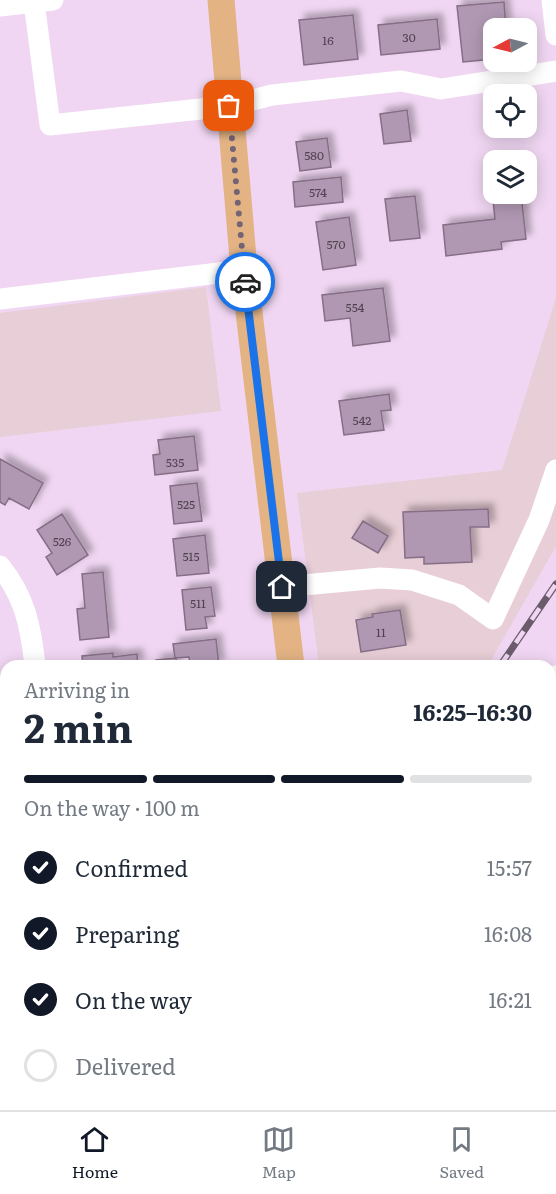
<!DOCTYPE html>
<html lang="en">
<head>
<meta charset="utf-8">
<style>
  body { margin:0; font-family:Literata,serif; background:#f2f2f3; color:#1f2937; height:100vh; display:flex; flex-direction:column; font-size:22px; white-space:nowrap }
  * { box-sizing:border-box; margin:0 }
  p { font-size:20px; color:#747a83 }
  .icon { flex:none; width:33px; height:33px; fill:none; stroke:currentColor; stroke-width:2; stroke-linecap:round; stroke-linejoin:round }
  .map { position:relative; flex:1; overflow:hidden }
  .drawer { position:absolute; left:0px; top:660px; width:556px; height:450px; display:flex; flex-direction:column; background:#fff; border-radius:18px 18px 0 0; box-shadow:0 3px 15px #0003 }
  .drawer>* { flex:none }
  .needle { width:39px; rotate:263deg }
  .fabs { position:absolute; left:483px; top:18px; display:grid; gap:12px }
  .fabs a { display:grid; place-items:center; width:54px; height:54px; border-radius:12px; background:#fff; box-shadow:0 3px 15px #0003; font-size:30px }
  .pin { position:absolute; display:grid; place-items:center; width:51px; height:51px; color:#fff; margin:-26px; border-radius:12px; box-shadow:0 3px 9px #0006 }
  .courier { position:absolute; display:grid; place-items:center; width:60px; height:60px; margin:-30px; border:4px solid #1a73e8; border-radius:50%; background:#fff; color:#222; box-shadow:0 2px 8px #0007 }
  .summary em { font-style:normal; font-weight:700 }
  .summary div { display:flex; flex-direction:column-reverse }
  .summary { display:flex; align-items:center; justify-content:space-between; height:102px; padding:0 24px }
  h1 { font-size:39px; font-weight:700; line-height:45px }
  .bar { display:grid; grid-template-columns:repeat(4,1fr); gap:9px 6px; align-content:center; height:72px; padding:0 24px }
  .bar i { height:8px; border-radius:4px; background:#e0e1e3 }
  .bar .on { background:#111827 }
  .bar p { grid-column:span 4 }
  ol { padding:0 24px; list-style:none }
  li { display:flex; align-items:center; gap:18px; height:66px }
  li p { margin-inline-start:auto }
  li .icon { padding:6px; border-radius:50%; background:#111827; color:#fff; stroke-width:4 }
  li:last-child { color:#747a83 }
  li i { width:33px; height:33px; border:3px solid #e0e1e3; border-radius:50% }
  .tabs { display:flex; justify-content:space-around; align-items:center; height:84px; border-top:2px solid #e0e1e3; background:#fff; font-size:16px; color:#747a83 }
  .tabs a { display:grid; justify-items:center; gap:3px }
  .tabs .on { color:#111827 }
  .map>svg:first-child { display:block }
  .commercial { fill:#e8ced6 }
  .building { fill:#b098b2; stroke:#856e86; stroke-width:1.5; filter:url(#shadow) }
  .lines { fill:none; stroke-linecap:round; stroke-linejoin:round }
  .minor { stroke:#fff; stroke-width:21 }
  .major { stroke:#e3b384; stroke-width:27 }
  .rail-casing { stroke:#6b5c6c; stroke-width:7 }
  .rail { stroke:#f0d6f2; stroke-width:4.5; stroke-dasharray:14; stroke-linecap:butt }
  .done { stroke:#736475; stroke-width:6; stroke-dasharray:0 10.8 }
  .route { stroke:#1a73e8; stroke-width:8 }
  .labels { text-anchor:middle; dominant-baseline:central; stroke-width:4.5; stroke-linejoin:round; paint-order:stroke }
  .number-label { font-size:12px; fill:#504251 }
</style>
</head>
<body>
<div class="map">
<svg width="556" height="1110" viewBox="0 0 556 1110">
  <defs>
    <filter id="shadow"><feDropShadow dx="5.5" dy="-5.5" stdDeviation="3" flood-color="#0004"/></filter>
  </defs>
  <rect width="100%" height="100%" fill="#f0d6f2"/>
  <!-- commercial -->
  <path class="commercial" d="M 206,287 L 221,411 L 0,437 L 0,313 Z
    M 556,298 L 556,546 L 489,664 L 467,666 L 319,666 L 297,493 L 502,470 Z"/>
  <!-- building -->
  <path class="building" d="M 504,2 L 506,28 L 494,28 L 494,59 L 463,62 L 457,6 Z
    M 353,15 L 358,59 L 304,65 L 299,20 Z
    M 437,19 L 440,49 L 381,55 L 378,25 Z
    M 407,110 L 411,141 L 384,144 L 380,114 Z
    M 327,138 L 331,167 L 300,171 L 296,142 Z
    M 490,172 L 494,172 L 494,194 L 521,194 L 526,239 L 501,242 L 502,249 L 446,256 L 443,225 L 495,219 Z
    M 341,177 L 343,202 L 295,207 L 293,182 Z
    M 415,196 L 420,238 L 390,241 L 385,199 Z
    M 349,217 L 356,265 L 323,270 L 316,222 Z
    M 383,288 L 390,341 L 353,346 L 350,318 L 325,321 L 322,295 Z
    M 389,394 L 391,410 L 381,411 L 384,430 L 344,435 L 339,401 Z
    M 194,436 L 198,470 L 155,475 L 153,455 L 160,454 L 158,440 Z
    M 0,459 L 43,483 L 29,509 L 9,498 L 5,505 L 0,502 Z
    M 197,483 L 202,521 L 174,524 L 170,486 Z
    M 488,509 L 489,527 L 470,527 L 472,562 L 424,564 L 424,557 L 405,558 L 403,512 Z
    M 62,514 L 88,555 L 57,575 L 46,557 L 52,553 L 37,530 Z
    M 363,521 L 388,536 L 378,553 L 352,538 Z
    M 205,535 L 209,573 L 177,576 L 173,539 Z
    M 103,572 L 109,637 L 80,640 L 77,609 L 85,608 L 82,574 Z
    M 211,587 L 215,616 L 205,617 L 207,628 L 186,630 L 182,590 Z
    M 400,610 L 406,645 L 361,652 L 356,620 L 373,617 L 372,614 Z
    M 216,639 L 219,666 L 190,666 L 189,657 L 175,658 L 173,644 Z
    M 113,653 L 113,657 L 137,654 L 138,666 L 83,666 L 82,656 Z
    M 176,658 L 177,666 L 156,666 L 156,660 Z
    M 556,757 L 556,797 L 550,798 L 550,758 Z
    M 0,893 L 6,893 L 6,927 L 0,927 Z
    M 6,930 L 6,953 L 0,954 L 0,931 Z
    M 6,972 L 6,994 L 0,995 L 0,973 Z
    M 0,1015 L 6,1015 L 6,1041 L 0,1041 Z
    M 6,1062 L 6,1082 L 0,1082 L 0,1063 Z
    M 29,1104 L 132,1104 L 147,1110 L 0,1110 L 0,1107 Z
    M 132,1104 L 162,1104 L 158,1110 L 147,1110 Z"/>
  <g class="lines">
    <!-- minor -->
    <path class="minor" d="M 552,0 L 556,35
      M 34,2 L 50,125 L 229,106 L 272,95 L 401,81 L 441,89 L 556,71
      M 0,6 L 53,0
      M 0,299 L 244,270
      M 0,566 C 25,597 31,627 35,666
      M 281,587 L 380,578 L 412,580 L 459,595 L 493,619 L 539,520 L 556,470
      M 550,677 L 556,676
      M 0,740 L 6,739
      M 0,961 L 6,961
      M 0,1006 L 6,1005
      M 0,1051 L 6,1050
      M 0,1094 L 6,1093"/>
    <!-- major -->
    <path class="major" d="M 221,0 L 244,270 L 291,666
      M 340,1104 L 340,1110"/>
    <defs>
      <path id="rail" d="M 500,666 L 556,584
        M 199,1110 L 203,1104"/>
    </defs>
    <!-- rail casing -->
    <use href="#rail" class="rail-casing"/>
    <!-- rail -->
    <use href="#rail" class="rail"/>
  </g>
  <g class="lines">
    <!-- done -->
    <path class="done" d="M 229,106 L 245,282"/>
    <!-- route -->
    <path class="route" d="M 245,282 L 282,587"/>
  </g>
  <g class="labels">
    <!-- number labels -->
    <g class="number-label">
      <text x="409" y="37">30</text>
      <text x="328" y="40">16</text>
      <text x="314" y="155">580</text>
      <text x="318" y="192">574</text>
      <text x="336" y="244">570</text>
      <text x="355" y="307">554</text>
      <text x="362" y="420">542</text>
      <text x="175" y="462">535</text>
      <text x="186" y="504">525</text>
      <text x="62" y="541">526</text>
      <text x="191" y="556">515</text>
      <text x="198" y="603">511</text>
      <text x="381" y="632">11</text>
    </g>
  </g>
</svg>
<div class="fabs">
<a><svg class="needle" viewBox="-14 -14 28 28"><path d="M0-13l5 13h-10z" fill="#e53935"/><path d="M0 13l5-13h-10z" fill="#747a83"/></svg></a>
<a><svg class="icon" aria-label="locate" viewBox="0 0 24 24"><circle cx="12" cy="12" r="6"/><path d="M12 2v4M12 18v4M2 12h4M18 12h4"/></svg></a>
<a><svg class="icon" aria-label="layers" viewBox="0 0 24 24"><path d="M12 4l9 5-9 5-9-5zM3 14l9 5 9-5"/></svg></a>
</div>
<div class="pin" style="left:229px;top:106px;background:#ea580c"><svg class="icon" aria-label="bag" viewBox="0 0 24 24"><path d="M5 8h14l-1 12H6zM9 8a3 3 0 0 1 6 0"/></svg></div>
<div class="pin" style="left:282px;top:587px;background:#1f2937"><svg class="icon" aria-label="home" viewBox="0 0 24 24"><path d="M3 11l9-7 9 7M6 9v11h12V9"/></svg></div>
<div class="courier" style="left:245px;top:282px"><svg class="icon" aria-label="car" viewBox="0 0 24 24"><path d="M5 17H2v-5l4-1 3-4h7l3 4 3 1v5h-3M9 17h6M6 11h13"/><circle cx="7" cy="17" r="2"/><circle cx="17" cy="17" r="2"/></svg></div>
<section class="drawer">
<div class="summary"><div><h1>2 min</h1><p>Arriving in</p></div><em>16:25–16:30</em></div>
<div class="bar"><i class="on"></i><i class="on"></i><i class="on"></i><i></i><p>On the way · 100 m</p></div>
<ol>
<li><svg class="icon" aria-label="check" viewBox="0 0 24 24"><path d="M5 12l5 5 9-10"/></svg>Confirmed<p>15:57</p></li>
<li><svg class="icon" aria-label="check" viewBox="0 0 24 24"><path d="M5 12l5 5 9-10"/></svg>Preparing<p>16:08</p></li>
<li><svg class="icon" aria-label="check" viewBox="0 0 24 24"><path d="M5 12l5 5 9-10"/></svg>On the way<p>16:21</p></li>
<li><i></i>Delivered</li>
</ol>
</section>
</div>
<nav class="tabs">
<a class="on"><svg class="icon" aria-label="home" viewBox="0 0 24 24"><path d="M3 11l9-7 9 7M6 9v11h12V9"/></svg>Home</a>
<a><svg class="icon" aria-label="map" viewBox="0 0 24 24"><path d="M3 6l6-2 6 2 6-2v14l-6 2-6-2-6 2zM9 4v14M15 6v14"/></svg>Map</a>
<a><svg class="icon" aria-label="saved" viewBox="0 0 24 24"><path d="M7 4h10v16l-5-4-5 4z"/></svg>Saved</a>
</nav>
</body>
</html>
